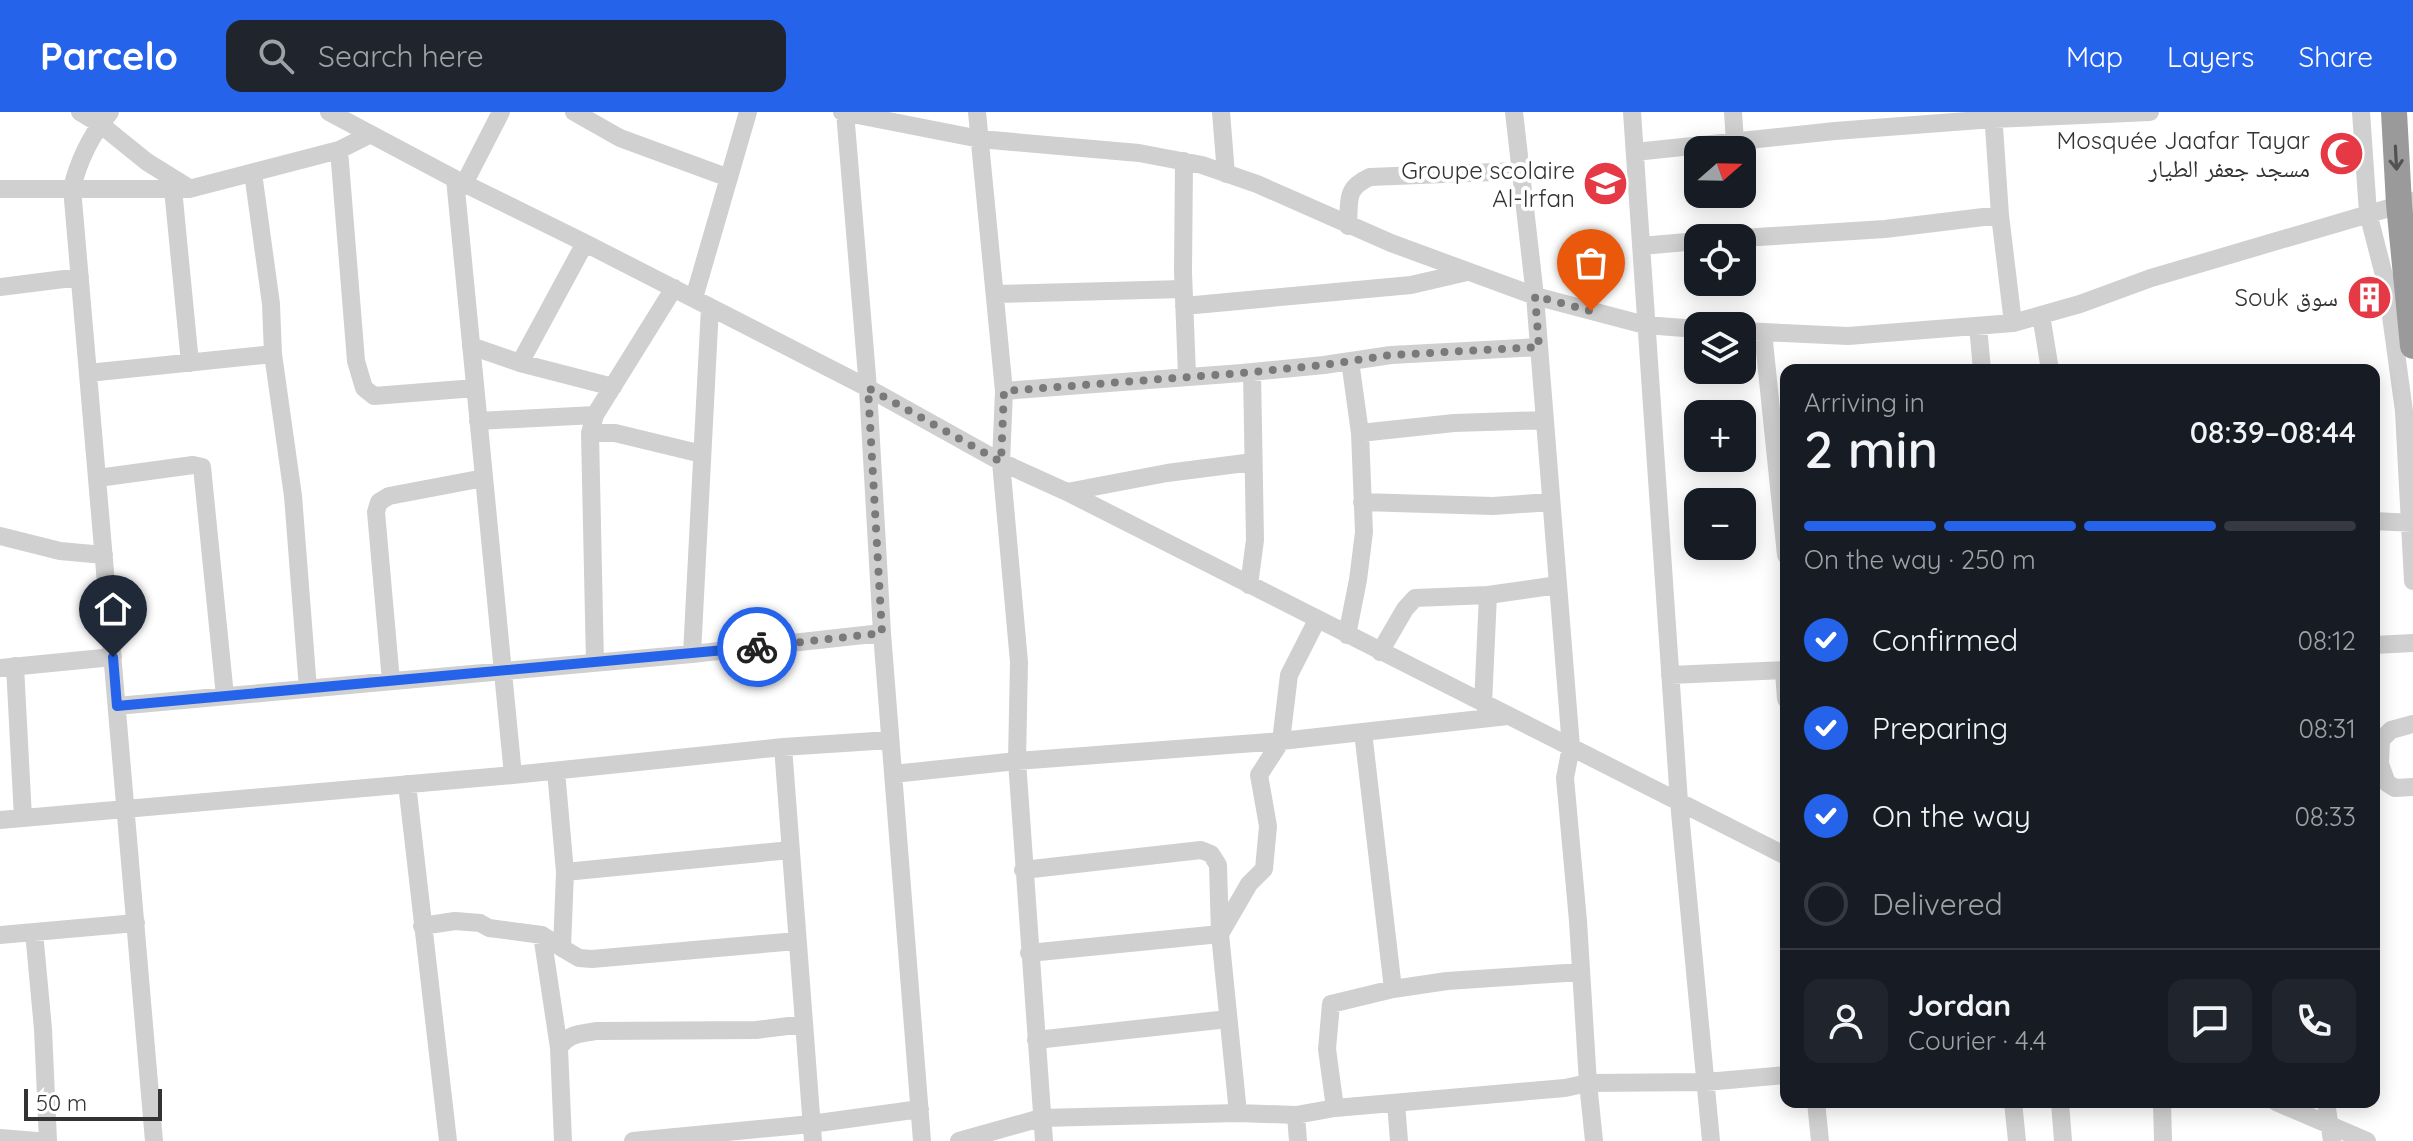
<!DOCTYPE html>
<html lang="en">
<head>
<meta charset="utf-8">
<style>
  body { margin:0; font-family:Quicksand,"Noto Naskh Arabic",sans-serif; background:#20242c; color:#f1f3f6; height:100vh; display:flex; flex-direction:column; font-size:30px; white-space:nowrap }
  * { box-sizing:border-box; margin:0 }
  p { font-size:26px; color:#9ea1a6 }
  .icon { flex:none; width:44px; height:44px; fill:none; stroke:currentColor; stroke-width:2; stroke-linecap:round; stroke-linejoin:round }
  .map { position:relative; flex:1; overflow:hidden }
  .details { position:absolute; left:1780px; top:252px; width:600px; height:744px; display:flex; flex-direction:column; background:#171b24; border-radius:16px; box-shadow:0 4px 20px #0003 }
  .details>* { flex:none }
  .needle { width:52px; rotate:70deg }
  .fabs { position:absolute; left:1684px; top:24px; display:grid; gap:16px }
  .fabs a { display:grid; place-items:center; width:72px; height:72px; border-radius:16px; background:#171b24; box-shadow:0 4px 20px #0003; font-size:40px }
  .scale { position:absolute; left:24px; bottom:20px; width:138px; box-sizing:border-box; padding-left:8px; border:4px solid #333; border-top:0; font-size:22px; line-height:28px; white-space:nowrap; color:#333; -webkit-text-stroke:6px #fff; paint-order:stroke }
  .pin { position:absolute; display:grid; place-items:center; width:68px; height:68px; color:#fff; margin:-82px -34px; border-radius:50% 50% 50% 0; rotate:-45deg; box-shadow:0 0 8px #0007 }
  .pin .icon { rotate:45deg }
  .courier { position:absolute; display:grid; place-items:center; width:80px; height:80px; margin:-40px; border:6px solid #2563eb; border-radius:50%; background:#fff; color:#222; box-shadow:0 2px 10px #0007 }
  .head em { font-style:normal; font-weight:600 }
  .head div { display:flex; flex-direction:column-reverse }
  .head { display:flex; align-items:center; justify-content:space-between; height:136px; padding:0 24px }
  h1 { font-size:52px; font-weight:600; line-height:60px }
  .bar { display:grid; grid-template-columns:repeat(4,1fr); gap:12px 8px; align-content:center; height:96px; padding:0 24px }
  .bar i { height:10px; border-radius:6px; background:#363941 }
  .bar .active { background:#2563eb }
  .bar p { grid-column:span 4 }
  .line { display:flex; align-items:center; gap:20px; padding:0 24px; border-top:2px solid #363941 }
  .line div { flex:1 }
  .round { display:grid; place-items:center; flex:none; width:84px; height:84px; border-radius:16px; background:#20242c }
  ol { padding:0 24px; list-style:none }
  li { display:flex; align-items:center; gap:24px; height:88px }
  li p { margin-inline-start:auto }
  li .icon { padding:8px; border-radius:50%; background:#2563eb; color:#fff; stroke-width:4 }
  li:last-child { color:#9ea1a6 }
  li i { width:44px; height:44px; border:4px solid #363941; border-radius:50% }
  header { display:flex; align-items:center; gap:48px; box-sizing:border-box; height:112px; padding:0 40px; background:#2563eb; color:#fff }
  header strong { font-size:38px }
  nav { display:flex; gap:44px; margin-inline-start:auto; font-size:28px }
  .search { width:560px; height:72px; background:#20242c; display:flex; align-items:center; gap:20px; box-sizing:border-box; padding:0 28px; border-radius:16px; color:#9ea1a6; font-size:30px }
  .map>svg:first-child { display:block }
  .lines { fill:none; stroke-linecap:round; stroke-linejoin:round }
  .minor { stroke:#d0d0d0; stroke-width:18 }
  .highway { stroke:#9a9a9a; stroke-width:26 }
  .oneway { stroke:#525252 }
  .done { stroke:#7a7a7a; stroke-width:8; stroke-dasharray:0 14.4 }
  .route { stroke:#2563eb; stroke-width:10 }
  .labels { text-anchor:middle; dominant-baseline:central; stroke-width:8; stroke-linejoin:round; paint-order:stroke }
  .poi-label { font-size:24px; fill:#333; stroke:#fff; text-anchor:end }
</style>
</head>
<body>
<header>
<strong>Parcelo</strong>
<div class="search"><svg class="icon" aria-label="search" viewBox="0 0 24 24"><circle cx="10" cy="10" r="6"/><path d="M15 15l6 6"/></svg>Search here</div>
<nav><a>Map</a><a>Layers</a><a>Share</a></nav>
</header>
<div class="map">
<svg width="2413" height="1029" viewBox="0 0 2413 1029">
  <rect width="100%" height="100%" fill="#fff"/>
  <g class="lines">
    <!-- minor -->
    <path class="minor" d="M 80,0 L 100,12 L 147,50 L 189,76
      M 110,0 C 91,23 79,47 72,76 L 154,1029
      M 329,0 L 455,67 L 585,131 L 868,276 L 1001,350 L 1067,380 L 1786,744
      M 574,0 L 620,26 L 729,66
      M 842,0 L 980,27 L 1139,41 L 1202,53 L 1257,72 L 1391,131 L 1535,184 L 1645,213 L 1698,217
      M 845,0 L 868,276 L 882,521 L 922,1029
      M 977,0 L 1004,279 L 1001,350 L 1019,550 L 1017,649 L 1044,1029
      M 1221,0 L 1226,62
      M 1514,0 L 1535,184 L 1571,635 L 1565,666 L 1578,809 L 1588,971 L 1706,970 L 1786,963
      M 1632,0 L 1679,690 L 1711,1029
      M 1733,0 L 1735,30
      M 1993,0 L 2000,103 L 2013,211
      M 2361,0 L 2368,101 L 2387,175 L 2404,299 L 2413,469
      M 339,38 L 356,249 L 364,276 L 374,284 L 475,276
      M 1635,40 L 1835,19 L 1993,7 L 2150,0
      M 1184,49 L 1183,160 L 1187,263
      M 253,61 L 271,192 L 273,242 L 293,384 L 308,577
      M 455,67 L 513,663
      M 464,72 L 501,0
      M 0,77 L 189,77 L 339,38 L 371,22
      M 173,77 L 190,251
      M 1348,114 C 1350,88 1344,77 1370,65 L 1519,59
      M 1742,126 L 1885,117 L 2000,103
      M 1641,134 L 1698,129
      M 0,175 L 80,165
      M 995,182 L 1183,177
      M 694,186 L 748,0
      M 1184,194 L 1411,173 L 1467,160
      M 2041,203 L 2050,258
      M 1978,214 L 1982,258
      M 1742,219 L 1848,224 L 2013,211 L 2080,192 L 2151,166 L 2413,89
      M 1763,220 L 1786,443
      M 471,234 L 520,251 L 613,275
      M 1350,249 L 1360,321 L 1454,311 L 1545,308
      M 520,251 L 585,131
      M 88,261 L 273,242
      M 1004,279 L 1242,261 L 1324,253 L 1391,243 L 1539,235
      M 478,309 L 595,303
      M 590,321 L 615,321 L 702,342
      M 98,366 L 193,353 L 202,355 L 225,584
      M 1067,380 L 1167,361 L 1253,350
      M 1362,390 L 1493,394 L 1551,390
      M 2374,409 L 2413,411
      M 0,424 L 60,439 L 104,443
      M 1249,473 L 1255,428 L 1252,260
      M 1347,523 L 1358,468 L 1364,420 L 1360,321
      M 2374,533 L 2413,531
      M 1380,540 L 1405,497 L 1415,486 L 1488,483 L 1558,473
      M 692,542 L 710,195
      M 595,551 L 590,321 L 595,303 L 674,176
      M 15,554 L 23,706
      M 0,556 L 113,545
      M 1784,559 L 1786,587
      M 1670,563 L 1786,558
      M 391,569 L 376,400 L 379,390 L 389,384 L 484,366
      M 1483,592 L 1488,483
      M 117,594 L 692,542 L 882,521
      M 2413,612 L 2391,618 L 2381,628 L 2380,652 L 2387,671 L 2395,676 L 2413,675
      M 1363,620 L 1393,877
      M 783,635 L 813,1029
      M 556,659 L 565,760 L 562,836 L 579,846 L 592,847 L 797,829
      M 893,662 L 1017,649 L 1281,629 L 1508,604
      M 407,672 L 448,1029
      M 0,708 L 513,663 L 783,635 L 890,628
      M 1023,758 L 1201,738 L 1211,742 L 1218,753 L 1220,822 L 1238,1001
      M 565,760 L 791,738
      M 422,814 L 455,809 L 480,811 L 489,816 L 542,823 L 562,836
      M 34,820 L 43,917 L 48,1029
      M 0,823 L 136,811
      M 542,823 L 559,936
      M 1029,841 L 1220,822 L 1249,772 L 1264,757 L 1268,714 L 1259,663 L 1281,629 L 1289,563 L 1317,508
      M 1036,928 L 1228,907
      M 1816,990 L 1820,1029
      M 2013,990 L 2017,1029
      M 2060,990 L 2063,1029
      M 2162,990 L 2163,1029
      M 2276,990 L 2367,1029
      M 2326,990 L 2332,1029
      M 1396,991 L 1399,1029
      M 1335,996 L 1327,937 L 1331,892 L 1393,877 L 1447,869 L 1581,860
      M 1296,1003 L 1298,1029
      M 0,1026 L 37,1029
      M 563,1029 L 559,936 C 568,921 581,922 596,919 L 756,918 L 804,912
      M 633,1029 L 811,1012 L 920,997
      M 959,1029 L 1041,1006 L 1238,1001 L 1296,1003 L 1335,996 L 1565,976 L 1588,971 L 1594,1029"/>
    <!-- highway -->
    <path class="highway" d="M 2394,0 L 2399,92 L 2413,234"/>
  </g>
  <!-- one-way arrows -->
  <defs><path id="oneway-shaft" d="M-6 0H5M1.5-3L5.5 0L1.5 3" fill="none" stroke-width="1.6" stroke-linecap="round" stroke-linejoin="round" transform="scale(2)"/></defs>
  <use class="oneway" href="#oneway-shaft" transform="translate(2396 46) rotate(87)"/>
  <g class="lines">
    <!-- done -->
    <path class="done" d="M 757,535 L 882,521 L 868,276 L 1001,350 L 1004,279 L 1242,261 L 1324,253 L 1391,243 L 1539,235 L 1535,184 L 1591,199"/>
    <!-- route -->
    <path class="route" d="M 113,545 L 117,594 L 757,535"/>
  </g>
  <!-- icons -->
  <defs>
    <symbol id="mosque-disc" viewBox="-11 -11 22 22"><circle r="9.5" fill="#e63946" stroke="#fff"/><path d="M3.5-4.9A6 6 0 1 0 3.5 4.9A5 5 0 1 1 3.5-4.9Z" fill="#fff"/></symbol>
    <symbol id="school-disc" viewBox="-11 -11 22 22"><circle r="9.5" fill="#e63946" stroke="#fff"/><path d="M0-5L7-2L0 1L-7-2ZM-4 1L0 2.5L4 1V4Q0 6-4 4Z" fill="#fff"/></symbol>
    <symbol id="building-disc" viewBox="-11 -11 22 22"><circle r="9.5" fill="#e63946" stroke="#fff"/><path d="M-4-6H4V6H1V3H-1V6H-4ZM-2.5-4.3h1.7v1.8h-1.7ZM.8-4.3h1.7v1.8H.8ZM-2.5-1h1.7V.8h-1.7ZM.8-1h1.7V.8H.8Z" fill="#fff"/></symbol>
  </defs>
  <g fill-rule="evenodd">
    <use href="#mosque-disc" x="2316" y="16" width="51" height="51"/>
    <use href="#school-disc" x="1580" y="46" width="51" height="51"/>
    <use href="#building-disc" x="2344" y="160" width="51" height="51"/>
  </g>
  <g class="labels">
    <!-- poi labels -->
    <g class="poi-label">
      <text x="2310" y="28">Mosquée Jaafar Tayar<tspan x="2310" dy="28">مسجد جعفر الطيار</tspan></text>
      <text x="1575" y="58">Groupe scolaire<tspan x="1575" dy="28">Al-Irfan</tspan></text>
      <text x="2338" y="185">Souk سوق</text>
    </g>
  </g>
</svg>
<div class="fabs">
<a><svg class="needle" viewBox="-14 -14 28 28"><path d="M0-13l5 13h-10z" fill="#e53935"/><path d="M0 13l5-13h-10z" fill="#9ea1a6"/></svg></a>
<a><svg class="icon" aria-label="locate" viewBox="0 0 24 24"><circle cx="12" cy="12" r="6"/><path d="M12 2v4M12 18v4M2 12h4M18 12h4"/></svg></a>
<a><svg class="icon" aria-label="layers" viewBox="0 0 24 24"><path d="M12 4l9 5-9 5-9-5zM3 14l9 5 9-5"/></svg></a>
<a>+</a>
<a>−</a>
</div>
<div class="scale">50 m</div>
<div class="pin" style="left:1591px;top:199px;background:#ea580c"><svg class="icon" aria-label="bag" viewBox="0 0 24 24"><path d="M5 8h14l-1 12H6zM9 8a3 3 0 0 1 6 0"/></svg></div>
<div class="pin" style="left:113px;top:545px;background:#1f2937"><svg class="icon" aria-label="home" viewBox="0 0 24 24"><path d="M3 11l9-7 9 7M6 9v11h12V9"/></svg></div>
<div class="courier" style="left:757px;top:535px"><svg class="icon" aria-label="bike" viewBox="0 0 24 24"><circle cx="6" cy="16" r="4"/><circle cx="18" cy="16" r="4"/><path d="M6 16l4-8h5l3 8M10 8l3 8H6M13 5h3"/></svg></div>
<section class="details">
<div class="head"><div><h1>2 min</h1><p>Arriving in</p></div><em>08:39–08:44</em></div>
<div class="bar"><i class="active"></i><i class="active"></i><i class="active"></i><i></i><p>On the way · 250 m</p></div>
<ol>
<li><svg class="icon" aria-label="check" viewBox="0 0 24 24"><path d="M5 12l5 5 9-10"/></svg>Confirmed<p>08:12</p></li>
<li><svg class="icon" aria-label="check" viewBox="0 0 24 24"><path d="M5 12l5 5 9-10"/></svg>Preparing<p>08:31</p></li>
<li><svg class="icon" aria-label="check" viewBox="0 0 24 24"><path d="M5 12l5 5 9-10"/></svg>On the way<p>08:33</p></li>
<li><i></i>Delivered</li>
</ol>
<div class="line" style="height:144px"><a class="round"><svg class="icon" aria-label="person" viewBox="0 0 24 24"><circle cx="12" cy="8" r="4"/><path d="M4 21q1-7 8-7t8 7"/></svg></a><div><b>Jordan</b><p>Courier · 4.4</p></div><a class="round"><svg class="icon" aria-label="chat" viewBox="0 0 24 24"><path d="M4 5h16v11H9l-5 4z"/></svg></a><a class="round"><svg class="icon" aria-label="phone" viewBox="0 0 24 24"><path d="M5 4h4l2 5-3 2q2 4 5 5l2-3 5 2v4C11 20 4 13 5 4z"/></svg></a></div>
</section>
</div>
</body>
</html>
